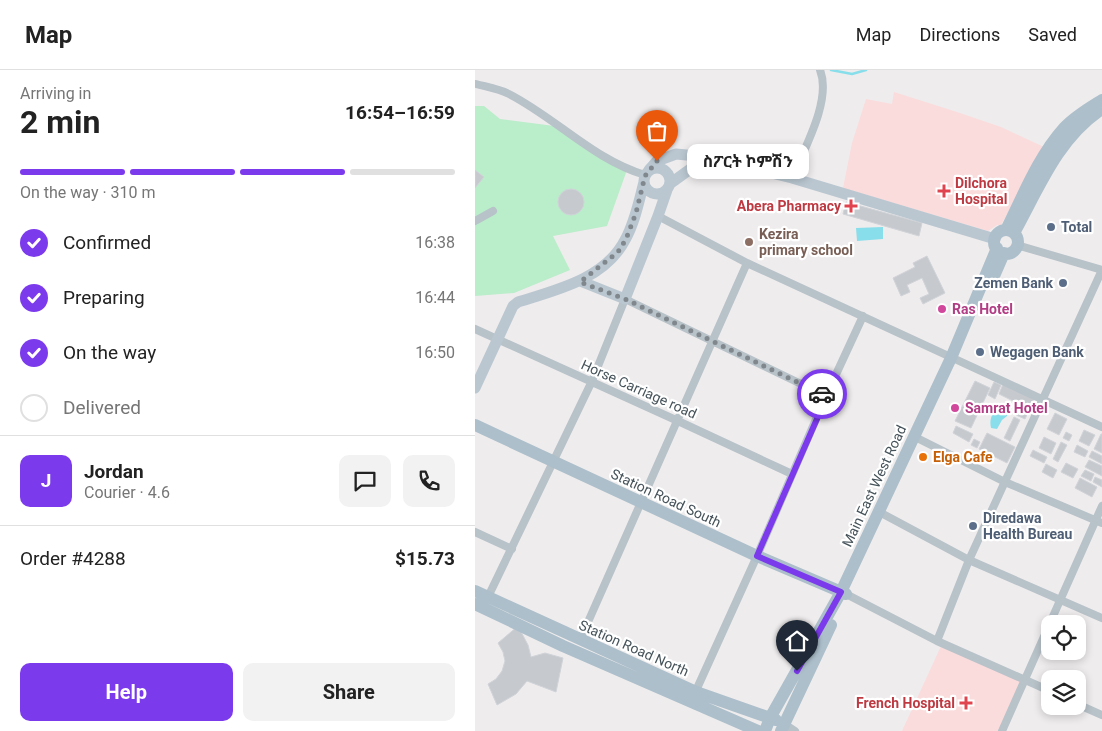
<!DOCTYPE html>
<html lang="en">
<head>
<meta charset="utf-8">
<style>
  body { margin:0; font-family:Roboto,"Noto Sans Ethiopic",sans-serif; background:#f2f2f2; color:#222; height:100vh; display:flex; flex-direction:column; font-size:19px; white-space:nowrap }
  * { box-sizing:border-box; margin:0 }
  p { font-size:16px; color:#767676 }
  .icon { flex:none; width:28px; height:28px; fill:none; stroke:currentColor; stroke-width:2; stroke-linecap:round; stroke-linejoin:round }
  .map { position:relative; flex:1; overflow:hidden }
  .sheet { display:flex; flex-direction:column; background:#fff; width:475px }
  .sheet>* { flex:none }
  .fabs { position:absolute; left:566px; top:545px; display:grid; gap:10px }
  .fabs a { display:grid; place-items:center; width:45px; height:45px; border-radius:10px; background:#fff; box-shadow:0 2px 8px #0003; font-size:25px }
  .pin { position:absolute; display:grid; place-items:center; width:42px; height:42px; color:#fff; margin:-51px -21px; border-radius:50% 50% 50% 0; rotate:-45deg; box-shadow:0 0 5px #0007 }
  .pin .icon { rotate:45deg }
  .courier { position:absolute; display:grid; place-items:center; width:50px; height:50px; margin:-25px; border:4px solid #7c3aed; border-radius:50%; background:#fff; color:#222; box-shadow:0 1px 6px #0007 }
  .bubble { position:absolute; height:35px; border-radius:10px; background:#fff; box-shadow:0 2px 8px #0003; font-size:16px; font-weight:700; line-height:35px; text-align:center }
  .overview em { font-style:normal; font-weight:700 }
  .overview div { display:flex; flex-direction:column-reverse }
  .overview { display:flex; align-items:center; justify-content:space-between; height:85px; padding:0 20px }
  h1 { font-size:32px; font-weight:700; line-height:38px }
  .bar { display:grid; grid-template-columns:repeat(4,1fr); gap:8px 5px; align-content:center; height:60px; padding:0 20px }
  .bar i { height:6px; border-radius:4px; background:#e0e0e0 }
  .bar .selected { background:#7c3aed }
  .bar p { grid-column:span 4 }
  .line { display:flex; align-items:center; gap:12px; padding:0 20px; border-top:1px solid #e0e0e0 }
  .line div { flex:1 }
  .round { display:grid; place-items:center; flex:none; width:52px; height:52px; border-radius:10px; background:#f2f2f2 }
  ol { padding:0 20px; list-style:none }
  li { display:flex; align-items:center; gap:15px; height:55px }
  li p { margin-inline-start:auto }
  li .icon { padding:5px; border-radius:50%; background:#7c3aed; color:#fff; stroke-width:4 }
  li:last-child { color:#767676 }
  li i { width:28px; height:28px; border:2px solid #e0e0e0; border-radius:50% }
  .primary-button { display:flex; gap:10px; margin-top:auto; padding:10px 20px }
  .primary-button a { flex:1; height:58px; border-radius:10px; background:#7c3aed; color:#fff; font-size:20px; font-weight:700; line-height:58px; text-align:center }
  .primary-button a+a { background:#f2f2f2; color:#222 }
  header { display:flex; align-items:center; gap:30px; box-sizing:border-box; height:70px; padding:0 25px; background:#fff; border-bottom:1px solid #e0e0e0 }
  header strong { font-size:24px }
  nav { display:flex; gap:28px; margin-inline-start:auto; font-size:18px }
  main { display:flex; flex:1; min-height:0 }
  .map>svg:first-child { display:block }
  .medical { fill:#fadcdc }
  .green { fill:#baedca }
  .water { fill:#88deea }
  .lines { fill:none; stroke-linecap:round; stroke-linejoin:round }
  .stream { stroke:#88deea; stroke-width:2.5 }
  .building { fill:#c6cacf; stroke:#d0d3d8 }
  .minor { stroke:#b8c2c9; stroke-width:8 }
  .secondary { stroke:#bac7d1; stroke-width:11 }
  .primary { stroke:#acbfcb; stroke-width:12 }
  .done { stroke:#80888d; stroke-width:5; stroke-dasharray:0 9 }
  .route { stroke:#7c3aed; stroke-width:6 }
  .health-dot { fill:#e0444e; stroke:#fff; stroke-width:2 }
  .service-dot { fill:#5c6f8a; stroke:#fff; stroke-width:2 }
  .education-dot { fill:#8d6e63; stroke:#fff; stroke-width:2 }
  .hotel-dot { fill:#d1479c; stroke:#fff; stroke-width:2 }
  .food-dot { fill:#e8710a; stroke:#fff; stroke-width:2 }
  .labels { text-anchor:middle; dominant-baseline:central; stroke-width:4.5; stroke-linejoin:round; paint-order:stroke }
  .health-label { font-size:14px; font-weight:bold; fill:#be3a42; stroke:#fff; text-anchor:end }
  .service-label { font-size:14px; font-weight:bold; fill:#4e5e75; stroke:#fff; text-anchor:start }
  .education-label { font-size:14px; font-weight:bold; fill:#785e54; stroke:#fff; text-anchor:start }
  .hotel-label { font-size:14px; font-weight:bold; fill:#b23c85; stroke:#fff; text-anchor:start }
  .street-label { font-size:14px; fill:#455259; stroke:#fff }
  .food-label { font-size:14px; font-weight:bold; fill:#c56008; stroke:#fff; text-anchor:start }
</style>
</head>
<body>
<header>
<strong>Map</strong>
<nav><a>Map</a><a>Directions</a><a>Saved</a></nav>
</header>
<main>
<section class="sheet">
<div class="overview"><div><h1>2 min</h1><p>Arriving in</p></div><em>16:54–16:59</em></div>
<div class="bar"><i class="selected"></i><i class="selected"></i><i class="selected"></i><i></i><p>On the way · 310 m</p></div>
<ol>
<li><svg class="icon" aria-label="check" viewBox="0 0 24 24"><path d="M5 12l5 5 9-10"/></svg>Confirmed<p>16:38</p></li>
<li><svg class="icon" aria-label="check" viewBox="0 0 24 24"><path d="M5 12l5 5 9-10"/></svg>Preparing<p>16:44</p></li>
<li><svg class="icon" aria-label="check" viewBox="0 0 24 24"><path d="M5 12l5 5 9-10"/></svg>On the way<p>16:50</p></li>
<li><i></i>Delivered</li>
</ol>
<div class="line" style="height:90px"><b class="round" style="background:#7c3aed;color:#fff">J</b><div><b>Jordan</b><p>Courier · 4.6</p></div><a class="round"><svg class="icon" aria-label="chat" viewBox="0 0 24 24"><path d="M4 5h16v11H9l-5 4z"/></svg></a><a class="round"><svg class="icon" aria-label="phone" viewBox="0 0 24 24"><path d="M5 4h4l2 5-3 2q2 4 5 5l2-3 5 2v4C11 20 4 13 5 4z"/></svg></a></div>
<div class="line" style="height:65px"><div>Order #4288</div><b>$15.73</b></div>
<div class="primary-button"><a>Help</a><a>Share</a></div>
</section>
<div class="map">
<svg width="627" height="661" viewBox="0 0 627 661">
  <rect width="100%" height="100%" fill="#efeced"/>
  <!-- medical -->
  <path class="medical" d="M 419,22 L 482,42 L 526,57 L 569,77 L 526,155 L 522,155 L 513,161 L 368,118 L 377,73 L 391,29 L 417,34 Z
    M 467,574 L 551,610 L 528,661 L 427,661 Z"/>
  <!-- green -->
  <path class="green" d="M 0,36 L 9,36 L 25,49 L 87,57 L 152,100 L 132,156 L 78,166 L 95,200 L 39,223 L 0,226 Z"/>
  <!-- water -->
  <path class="water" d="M 408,157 L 408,169 L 382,171 L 381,158 Z
    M 525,337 L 529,338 L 533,341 L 532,346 L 527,350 L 522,359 L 516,358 C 514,349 517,342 525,337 Z"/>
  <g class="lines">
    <!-- stream -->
    <path class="stream" d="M 356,0 L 377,4 L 391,0"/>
  </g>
  <!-- building -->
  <path class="building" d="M 0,100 L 9,107 L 0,118 Z
    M83 132a13 13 0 1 1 26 0a13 13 0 1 1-26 0Z
    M 371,132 L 447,153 L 444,166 L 368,144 Z
    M 452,186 L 470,223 L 448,234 L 445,228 L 454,224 L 447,208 L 432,215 L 435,222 L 426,226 L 418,208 L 440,197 L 438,193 Z
    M 500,311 L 515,318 L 496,358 L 480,351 Z
    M 519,312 L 526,315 L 520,329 L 513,325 Z
    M 528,314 L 559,329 L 550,349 L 541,345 L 546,335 L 524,324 Z
    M 580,343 L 592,349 L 584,365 L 572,359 Z
    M 539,347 L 545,350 L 535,371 L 529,368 Z
    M 481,356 L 498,364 L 494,372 L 478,363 Z
    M 609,360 L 620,365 L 614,376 L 604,371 Z
    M 591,362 L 597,365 L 594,371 L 588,368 Z
    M 512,363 L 540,377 L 532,393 L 504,379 Z
    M 626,364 L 627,364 L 627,383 L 619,379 Z
    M 569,367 L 581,373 L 576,384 L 564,378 Z
    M 499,369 L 505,372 L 502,378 L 496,375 Z
    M 586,372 L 592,375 L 583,392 L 578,389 Z
    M 602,375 L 613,381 L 610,387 L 599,382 Z
    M 558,380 L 572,387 L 569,393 L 555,386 Z
    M 617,381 L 627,386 L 627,394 L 614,387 Z
    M 614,390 L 627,396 L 627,406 L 610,397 Z
    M 591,393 L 603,399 L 598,408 L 586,402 Z
    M 571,394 L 582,400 L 578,408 L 567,402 Z
    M 610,400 L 619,404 L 616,411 L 606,406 Z
    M 620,407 L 627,410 L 627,417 L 618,412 Z
    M 605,408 L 622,417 L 617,427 L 600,418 Z
    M 43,556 L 53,575 L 56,587 L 70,583 L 88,588 L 81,622 L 52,611 L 41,624 L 22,635 L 13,614 L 21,609 L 27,601 L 30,591 L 28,582 L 23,573 Z"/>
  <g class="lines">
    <!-- minor -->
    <path class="minor" d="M 1,14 C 12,17 24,19 34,24 C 81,48 119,90 170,105
      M 317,108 C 329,79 357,30 345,0
      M 183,146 L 272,193
      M 0,151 L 18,141
      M 0,259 L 203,351 L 317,404
      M 438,366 L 530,412 L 627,453
      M 408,444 L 494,490 L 627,548
      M 0,462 L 37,479
      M 371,524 L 462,571 L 575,621
      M 12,529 L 117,311 L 150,229 L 351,326 L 388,246
      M 105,570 L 272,193 L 627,357
      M 462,571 L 494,490 L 627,200 L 542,175
      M 219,625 L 282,486 L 351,326
      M 602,634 L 627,645
      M 308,653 L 320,661
      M 527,661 L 627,436"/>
    <!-- secondary -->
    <path class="secondary" d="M169 111a13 13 0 1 1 26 0a13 13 0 1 1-26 0Z
      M 174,100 L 182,91 L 201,84 L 232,87 L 317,108 L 520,169
      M 196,113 L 232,87
      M 105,211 L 150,229 L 183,146 L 192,120
      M 0,318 L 38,236 L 43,232 C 81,220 130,209 150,170 C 160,152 164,131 169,112"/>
    <!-- primary -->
    <path class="primary" d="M 531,160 C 548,126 563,87 589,58 C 600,46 614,38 627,30
      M519 172a12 12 0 1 1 24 0a12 12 0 1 1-24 0Z
      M 539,163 C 563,120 582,70 624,41
      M 519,206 L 529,183
      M 0,355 L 282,486 L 371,524
      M 0,521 L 221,622 L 301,650
      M 0,534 L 88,576 L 283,661
      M 290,661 L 295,648 L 366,522 L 476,288 L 522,178
      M 306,661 L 356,555"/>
  </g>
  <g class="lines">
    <!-- done -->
    <path class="done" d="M 182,91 L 170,106 L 161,143 L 151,169 L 143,182 L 105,212 L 150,229 L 347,324"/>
    <!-- route -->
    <path class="route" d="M 322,601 L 366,522 L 282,486 L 352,326 L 347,324"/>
  </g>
  <!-- markers -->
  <g class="health-dot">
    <path d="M466.5 113.5h5v5h5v5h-5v5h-5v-5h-5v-5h5z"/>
    <path d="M373.5 128.5h5v5h5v5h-5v5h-5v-5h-5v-5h5z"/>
    <path d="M488.5 625.5h5v5h5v5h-5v5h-5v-5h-5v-5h5z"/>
  </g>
  <g class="service-dot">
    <circle cx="576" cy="157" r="5"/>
    <circle cx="588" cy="213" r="5"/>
    <circle cx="505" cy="282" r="5"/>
    <circle cx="498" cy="456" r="5"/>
  </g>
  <circle class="education-dot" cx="274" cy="172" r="5"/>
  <g class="hotel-dot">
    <circle cx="467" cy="239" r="5"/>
    <circle cx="480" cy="338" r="5"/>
  </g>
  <circle class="food-dot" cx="448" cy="387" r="5"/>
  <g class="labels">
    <!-- health labels -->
    <g class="health-label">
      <text x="480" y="113" text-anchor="start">Dilchora<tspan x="480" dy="16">Hospital</tspan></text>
      <text x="366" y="136">Abera Pharmacy</text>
      <text x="480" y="633">French Hospital</text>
    </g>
    <!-- service labels -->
    <g class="service-label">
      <text x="586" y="157">Total</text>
      <text x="578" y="213" text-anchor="end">Zemen Bank</text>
      <text x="515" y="282">Wegagen Bank</text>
      <text x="508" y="448">Diredawa<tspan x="508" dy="16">Health Bureau</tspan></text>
    </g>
    <!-- education labels -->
    <g class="education-label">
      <text x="284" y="164">Kezira<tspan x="284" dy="16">primary school</tspan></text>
    </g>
    <!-- hotel labels -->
    <g class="hotel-label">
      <text x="477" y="239">Ras Hotel</text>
      <text x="490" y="338">Samrat Hotel</text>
    </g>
    <!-- street labels -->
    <g class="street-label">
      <text transform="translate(164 319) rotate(24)">Horse Carriage road</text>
      <text transform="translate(399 416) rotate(-65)">Main East West Road</text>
      <text transform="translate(191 428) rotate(25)">Station Road South</text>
      <text transform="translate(159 578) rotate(24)">Station Road North</text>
    </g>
    <!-- food labels -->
    <g class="food-label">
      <text x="458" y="387">Elga Cafe</text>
    </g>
  </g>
</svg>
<div class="fabs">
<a><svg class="icon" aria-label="locate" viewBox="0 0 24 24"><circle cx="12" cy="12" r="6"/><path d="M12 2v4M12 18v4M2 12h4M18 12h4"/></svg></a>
<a><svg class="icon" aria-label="layers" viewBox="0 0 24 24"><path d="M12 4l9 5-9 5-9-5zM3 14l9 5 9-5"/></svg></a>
</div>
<div class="pin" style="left:182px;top:91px;background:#ea580c"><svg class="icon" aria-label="bag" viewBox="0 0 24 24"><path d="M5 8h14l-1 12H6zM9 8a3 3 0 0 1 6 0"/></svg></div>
<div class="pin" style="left:322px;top:601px;background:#1f2937"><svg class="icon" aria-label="home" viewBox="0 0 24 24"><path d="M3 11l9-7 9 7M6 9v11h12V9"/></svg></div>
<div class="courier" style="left:347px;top:324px"><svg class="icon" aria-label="car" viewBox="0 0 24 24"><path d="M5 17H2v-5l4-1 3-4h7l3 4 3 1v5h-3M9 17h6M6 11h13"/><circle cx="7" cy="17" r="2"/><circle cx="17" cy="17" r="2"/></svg></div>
<div class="bubble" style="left:212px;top:74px;width:122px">ስፖርት ኮምሽን</div>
</div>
</main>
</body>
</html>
